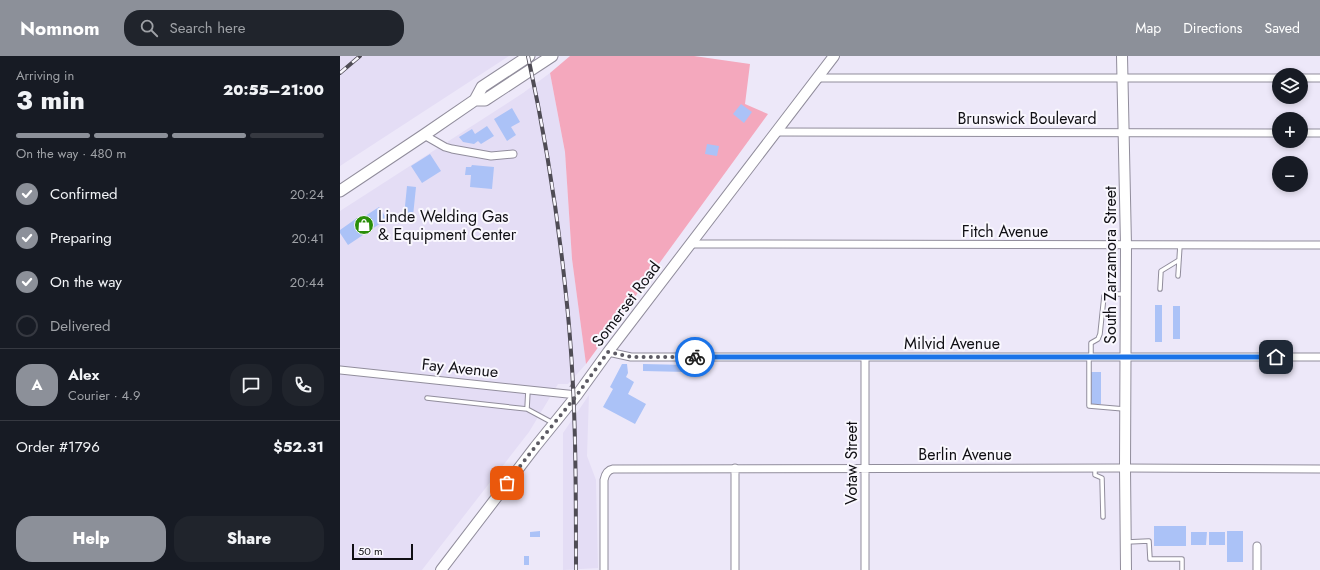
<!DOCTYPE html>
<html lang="en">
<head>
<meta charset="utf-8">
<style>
  body { margin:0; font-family:Jost,sans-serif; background:#20242c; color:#f1f3f6; height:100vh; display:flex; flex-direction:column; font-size:15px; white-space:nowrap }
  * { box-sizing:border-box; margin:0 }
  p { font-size:13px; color:#9ea1a6 }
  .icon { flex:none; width:22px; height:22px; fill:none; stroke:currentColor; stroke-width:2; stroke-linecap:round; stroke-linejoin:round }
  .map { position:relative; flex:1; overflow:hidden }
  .details { display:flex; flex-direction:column; background:#171b24; width:340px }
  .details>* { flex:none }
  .fabs { position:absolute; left:932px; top:12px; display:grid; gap:8px }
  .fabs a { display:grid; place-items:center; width:36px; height:36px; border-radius:50%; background:#171b24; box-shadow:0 2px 6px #0003; font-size:20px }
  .scale { position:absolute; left:12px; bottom:10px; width:61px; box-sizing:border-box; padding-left:4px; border:2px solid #100f14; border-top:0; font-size:11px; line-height:14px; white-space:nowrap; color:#100f14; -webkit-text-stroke:3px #f9f7fe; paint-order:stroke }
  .pin { position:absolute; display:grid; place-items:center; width:34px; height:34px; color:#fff; margin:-17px; border-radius:8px; box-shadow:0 2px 6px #0006 }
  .courier { position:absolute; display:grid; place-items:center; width:40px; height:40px; margin:-20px; border:3px solid #1a73e8; border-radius:50%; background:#fff; color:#222; box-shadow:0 1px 5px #0007 }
  .summary em { font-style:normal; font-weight:800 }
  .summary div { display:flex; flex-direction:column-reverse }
  .summary { display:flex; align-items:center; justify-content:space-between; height:68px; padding:0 16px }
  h1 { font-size:26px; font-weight:800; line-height:30px }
  .bar { display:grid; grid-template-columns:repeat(4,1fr); gap:6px 4px; align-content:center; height:48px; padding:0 16px }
  .bar i { height:5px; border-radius:3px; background:#363941 }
  .bar .current { background:#8c9099 }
  .bar p { grid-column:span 4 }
  .line { display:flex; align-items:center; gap:10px; padding:0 16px; border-top:1px solid #363941 }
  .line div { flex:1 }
  .round { display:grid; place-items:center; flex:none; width:42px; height:42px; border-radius:16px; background:#20242c }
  ol { padding:0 16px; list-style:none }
  li { display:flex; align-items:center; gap:12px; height:44px }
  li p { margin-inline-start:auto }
  li .icon { padding:4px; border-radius:50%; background:#8c9099; color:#fff; stroke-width:4 }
  li:last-child { color:#9ea1a6 }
  li i { width:22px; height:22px; border:2px solid #363941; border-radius:50% }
  .button { display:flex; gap:8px; margin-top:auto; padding:8px 16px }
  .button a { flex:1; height:46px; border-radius:16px; background:#8c9099; color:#fff; font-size:16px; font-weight:800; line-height:46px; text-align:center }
  .button a+a { background:#20242c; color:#f1f3f6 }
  header { display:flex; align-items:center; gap:24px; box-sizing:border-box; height:56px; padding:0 20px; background:#8c9099; color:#fff }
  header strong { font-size:19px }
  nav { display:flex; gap:22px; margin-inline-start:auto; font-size:14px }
  .search { width:280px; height:36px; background:#20242c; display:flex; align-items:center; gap:10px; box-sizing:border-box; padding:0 14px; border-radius:16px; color:#9ea1a6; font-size:15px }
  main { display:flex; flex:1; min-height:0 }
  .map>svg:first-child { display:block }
  .built { fill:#e4ddf5 }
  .green { fill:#f4a8bd }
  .building { fill:#abc2f7 }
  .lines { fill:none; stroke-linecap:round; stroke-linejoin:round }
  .service-casing { stroke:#918d9c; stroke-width:5.5 }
  .minor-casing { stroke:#918d9c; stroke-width:9 }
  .secondary-casing { stroke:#918d9c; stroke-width:12 }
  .primary-casing { stroke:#918d9c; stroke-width:13 }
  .path { stroke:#9c99a5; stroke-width:1.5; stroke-dasharray:4 2; stroke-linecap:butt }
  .service { stroke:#fff; stroke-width:3.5 }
  .minor { stroke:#fff; stroke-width:7 }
  .secondary { stroke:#fff; stroke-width:10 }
  .primary { stroke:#fff; stroke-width:11 }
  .rail-casing { stroke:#4f4c55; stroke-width:4 }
  .rail { stroke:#f9f7fe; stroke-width:2.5; stroke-dasharray:8; stroke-linecap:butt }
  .done { stroke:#5d5b64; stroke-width:4; stroke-dasharray:0 7.2 }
  .route { stroke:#1a73e8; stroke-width:5 }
  .labels { text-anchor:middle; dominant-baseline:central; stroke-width:4; stroke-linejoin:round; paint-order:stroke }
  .street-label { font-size:16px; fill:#100f14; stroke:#f9f7fe }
  .poi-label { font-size:16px; fill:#100f14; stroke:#f9f7fe; text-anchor:start }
</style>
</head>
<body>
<header>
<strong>Nomnom</strong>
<div class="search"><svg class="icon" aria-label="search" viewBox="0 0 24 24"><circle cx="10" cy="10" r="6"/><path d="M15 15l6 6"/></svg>Search here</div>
<nav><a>Map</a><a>Directions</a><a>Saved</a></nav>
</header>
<main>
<section class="details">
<div class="summary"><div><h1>3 min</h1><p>Arriving in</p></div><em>20:55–21:00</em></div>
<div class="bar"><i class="current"></i><i class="current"></i><i class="current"></i><i></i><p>On the way · 480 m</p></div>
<ol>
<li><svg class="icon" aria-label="check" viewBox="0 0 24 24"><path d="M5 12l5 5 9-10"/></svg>Confirmed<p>20:24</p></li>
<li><svg class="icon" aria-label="check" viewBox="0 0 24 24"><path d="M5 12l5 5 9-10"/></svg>Preparing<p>20:41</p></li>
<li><svg class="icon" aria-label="check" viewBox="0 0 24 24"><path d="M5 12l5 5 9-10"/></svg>On the way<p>20:44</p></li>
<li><i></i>Delivered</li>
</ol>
<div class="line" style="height:72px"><b class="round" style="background:#8c9099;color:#fff">A</b><div><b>Alex</b><p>Courier · 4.9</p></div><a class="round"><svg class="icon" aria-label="chat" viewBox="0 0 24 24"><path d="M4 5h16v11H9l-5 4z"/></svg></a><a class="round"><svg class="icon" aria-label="phone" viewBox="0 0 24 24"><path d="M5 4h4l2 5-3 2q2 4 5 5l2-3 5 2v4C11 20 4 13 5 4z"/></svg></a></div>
<div class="line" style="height:52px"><div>Order #1796</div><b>$52.31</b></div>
<div class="button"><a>Help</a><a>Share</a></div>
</section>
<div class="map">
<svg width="980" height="514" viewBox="0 0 980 514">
  <rect width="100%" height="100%" fill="#ede8f9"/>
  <!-- built -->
  <path class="built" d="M 0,0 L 169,0 L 0,110 Z
    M 210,17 L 225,96 L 232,203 L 246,308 L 228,328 L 218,328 L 189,376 L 82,514 L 0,514 L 0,155 L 183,37 Z
    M 249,339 L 247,400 L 256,424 L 258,512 L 223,514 L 223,377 Z"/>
  <!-- green -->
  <path class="green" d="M 230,0 L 354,0 L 410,8 L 405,48 L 428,58 L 246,308 L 232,203 L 225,96 L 210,17 Z"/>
  <!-- building -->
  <path class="building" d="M 401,48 L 412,56 L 404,67 L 393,58 Z
    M 172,52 L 180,66 L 171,71 L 176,79 L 167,85 L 154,63 Z
    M 147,70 L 154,80 L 141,88 L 138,85 L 134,88 L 123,86 L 119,81 L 132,73 L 135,78 Z
    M 367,88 L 379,90 L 377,100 L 365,98 Z
    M 90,98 L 101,115 L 82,127 L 71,110 Z
    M 132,109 L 154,111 L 152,133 L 130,131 L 131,119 L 125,119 L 126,111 L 131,111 Z
    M 67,130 L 76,131 L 73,160 L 64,160 Z
    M 39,151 L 47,163 L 8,189 L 0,177 L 0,174 L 17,162 L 19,164 Z
    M 815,249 L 822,249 L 822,286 L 815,286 Z
    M 833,250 L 840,250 L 840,283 L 833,283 Z
    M 282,308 L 287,308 L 288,317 L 286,321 L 294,326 L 288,338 L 306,348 L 295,368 L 263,351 L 273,333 L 270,331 Z
    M 303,308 L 347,309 L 347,316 L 303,315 Z
    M 751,316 L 761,316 L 761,348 L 751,348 Z
    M 814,470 L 846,470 L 846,490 L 814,490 Z
    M 200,475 L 200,481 L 190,481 L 190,476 Z
    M 887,475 L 903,475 L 903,506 L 887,506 Z
    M 851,476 L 867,476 L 866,489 L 851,489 Z
    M 869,476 L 885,476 L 885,489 L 869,489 Z
    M 184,500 L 189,500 L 189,509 L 184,509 Z"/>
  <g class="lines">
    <defs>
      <path id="service" d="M 838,220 L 840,189
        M 820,233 L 821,215 L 839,204
        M 749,301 L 749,350 L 784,353
        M 751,301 L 751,287 L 758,283 L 760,278 L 764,240 L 766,238 L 785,238
        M 87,342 L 187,353 L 213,367
        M 187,353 L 188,334
        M 755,412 L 755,419 L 762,422 L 763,461
        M 787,486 L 809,485 L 810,503 L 842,503 L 842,514"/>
      <path id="minor" d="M 478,22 L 939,22
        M 961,22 L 980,22
        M 436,76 L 939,77
        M 961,77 L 980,77
        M 84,79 L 105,91 L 112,93 L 151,100 L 173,98
        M 350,188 L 980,189
        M 268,296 L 291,301 L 980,301
        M 0,314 L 237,339
        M 917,490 L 917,514
        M 264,514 L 264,424 C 265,419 267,414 273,413 L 785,412 L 980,413
        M 395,514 L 395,412
        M 525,514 L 525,301"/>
      <path id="secondary" d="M 782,0 L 786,189 L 785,412 L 786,514
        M 101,514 L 195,391 L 237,339 L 268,296 L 494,0"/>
      <path id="primary" d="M 135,44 L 145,44 L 212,0
        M 0,135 L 84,79 L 135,44 L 142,31 L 189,0"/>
    </defs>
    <!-- service casing -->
    <use href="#service" class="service-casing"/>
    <!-- minor casing -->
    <use href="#minor" class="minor-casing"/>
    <!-- secondary casing -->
    <use href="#secondary" class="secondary-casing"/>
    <!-- primary casing -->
    <use href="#primary" class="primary-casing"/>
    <!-- path -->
    <path class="path" d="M 230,331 L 234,324"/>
    <!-- service -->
    <use href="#service" class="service"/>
    <!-- minor -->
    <use href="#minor" class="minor"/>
    <!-- secondary -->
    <use href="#secondary" class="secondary"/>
    <!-- primary -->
    <use href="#primary" class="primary"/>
    <defs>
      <path id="rail" d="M 188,0 C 205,79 218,159 226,239 C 236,330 236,422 236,514
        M 0,17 L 20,0"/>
    </defs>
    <!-- rail casing -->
    <use href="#rail" class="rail-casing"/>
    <!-- rail -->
    <use href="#rail" class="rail"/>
  </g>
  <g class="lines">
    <!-- done -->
    <path class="done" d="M 167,427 L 195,391 L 237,339 L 268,296 L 291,301 L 355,301"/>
    <!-- route -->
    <path class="route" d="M 355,301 L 936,301"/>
  </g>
  <!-- icons -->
  <defs>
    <symbol id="shop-disc" viewBox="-11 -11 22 22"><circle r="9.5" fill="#2a8e09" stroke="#f9f7fe"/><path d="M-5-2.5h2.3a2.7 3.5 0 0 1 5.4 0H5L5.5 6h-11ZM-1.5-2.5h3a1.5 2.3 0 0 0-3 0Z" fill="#fff"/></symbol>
  </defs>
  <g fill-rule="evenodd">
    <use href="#shop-disc" x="13" y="158" width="22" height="22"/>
  </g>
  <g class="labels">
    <!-- street labels -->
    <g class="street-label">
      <text x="687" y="62">Brunswick Boulevard</text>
      <text x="665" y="175">Fitch Avenue</text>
      <text transform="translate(770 209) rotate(-90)">South Zarzamora Street</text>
      <text transform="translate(286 248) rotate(-53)">Somerset Road</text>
      <text x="612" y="287">Milvid Avenue</text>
      <text transform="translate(120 312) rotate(6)">Fay Avenue</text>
      <text x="625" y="398">Berlin Avenue</text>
      <text transform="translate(511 407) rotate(-90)">Votaw Street</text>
    </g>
    <!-- poi labels -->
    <g class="poi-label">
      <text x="38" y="160">Linde Welding Gas<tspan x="38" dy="18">&amp; Equipment Center</tspan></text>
    </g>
  </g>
</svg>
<div class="fabs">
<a><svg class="icon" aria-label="layers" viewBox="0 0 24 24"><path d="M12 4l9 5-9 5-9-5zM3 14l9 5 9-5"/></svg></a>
<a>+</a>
<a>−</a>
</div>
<div class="scale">50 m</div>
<div class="pin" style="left:167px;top:427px;background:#ea580c"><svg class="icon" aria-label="bag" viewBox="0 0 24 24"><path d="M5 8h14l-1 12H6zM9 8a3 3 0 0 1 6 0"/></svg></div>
<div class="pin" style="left:936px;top:301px;background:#1f2937"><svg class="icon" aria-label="home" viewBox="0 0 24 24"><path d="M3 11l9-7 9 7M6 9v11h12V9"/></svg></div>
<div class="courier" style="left:355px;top:301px"><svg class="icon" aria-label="bike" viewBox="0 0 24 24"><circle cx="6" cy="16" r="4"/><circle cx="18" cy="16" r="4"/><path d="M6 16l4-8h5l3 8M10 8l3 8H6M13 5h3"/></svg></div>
</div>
</main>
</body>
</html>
